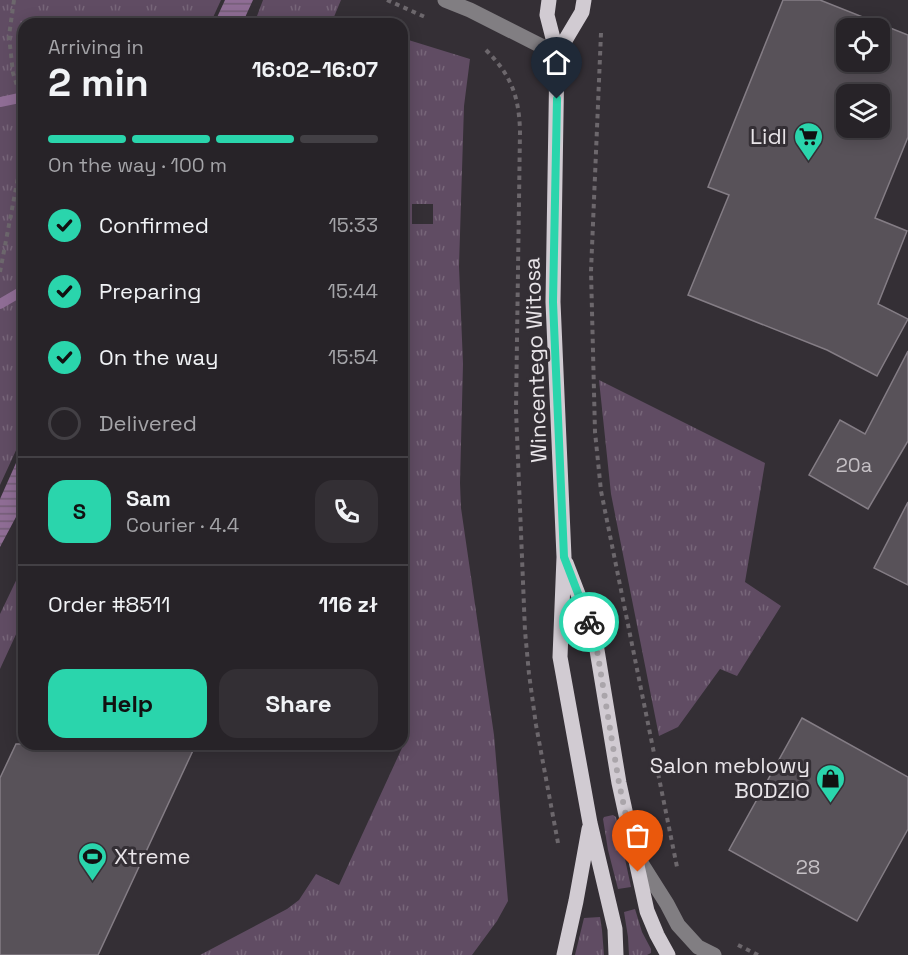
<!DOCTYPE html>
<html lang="en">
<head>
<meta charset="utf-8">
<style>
  body { margin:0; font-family:"Space Grotesk",sans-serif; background:#332f34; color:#f1f3f6; height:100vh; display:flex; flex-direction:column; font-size:22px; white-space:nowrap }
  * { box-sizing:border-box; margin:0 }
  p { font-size:20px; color:#a4a4a8 }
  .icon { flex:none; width:33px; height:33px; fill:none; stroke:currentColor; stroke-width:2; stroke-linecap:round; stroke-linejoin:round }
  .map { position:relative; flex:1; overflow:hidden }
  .details { position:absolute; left:18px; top:18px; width:390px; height:732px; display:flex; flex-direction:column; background:#272328; border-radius:18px; box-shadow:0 3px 15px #0003,0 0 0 2px #434045 }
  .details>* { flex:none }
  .buttons { position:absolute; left:836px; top:18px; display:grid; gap:12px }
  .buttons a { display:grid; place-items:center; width:54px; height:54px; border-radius:12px; background:#272328; box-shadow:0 3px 15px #0003,0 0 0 2px #434045; font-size:30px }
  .pin { position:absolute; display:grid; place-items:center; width:51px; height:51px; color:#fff; margin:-62px -26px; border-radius:50% 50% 50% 0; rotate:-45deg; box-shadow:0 0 6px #0007 }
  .pin .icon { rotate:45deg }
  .courier { position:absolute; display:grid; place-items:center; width:60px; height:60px; margin:-30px; border:4px solid #2ad5ac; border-radius:50%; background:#fff; color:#222; box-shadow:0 2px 8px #0007 }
  .headline em { font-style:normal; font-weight:700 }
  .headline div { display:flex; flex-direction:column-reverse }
  .headline { display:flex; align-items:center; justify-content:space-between; height:102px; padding:0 30px }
  h1 { font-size:39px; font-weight:700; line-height:45px }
  .bar { display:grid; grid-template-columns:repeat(4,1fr); gap:9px 6px; align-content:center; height:72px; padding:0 30px }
  .bar i { height:8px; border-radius:4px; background:#434045 }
  .bar .selected { background:#2ad5ac }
  .bar p { grid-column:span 4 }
  .line { display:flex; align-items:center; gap:15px; padding:0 30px; border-top:2px solid #434045 }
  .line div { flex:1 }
  .round { display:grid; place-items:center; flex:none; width:63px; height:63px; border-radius:18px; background:#332f34 }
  ol { padding:0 30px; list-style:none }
  li { display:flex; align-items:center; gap:18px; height:66px }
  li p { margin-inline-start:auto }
  li .icon { padding:6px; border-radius:50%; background:#2ad5ac; color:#111; stroke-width:4 }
  li:last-child { color:#a4a4a8 }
  li i { width:33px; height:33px; border:3px solid #434045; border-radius:50% }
  .primary-button { display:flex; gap:12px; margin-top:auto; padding:12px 30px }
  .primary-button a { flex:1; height:69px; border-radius:18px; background:#2ad5ac; color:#111; font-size:24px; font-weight:700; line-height:69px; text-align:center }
  .primary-button a+a { background:#332f34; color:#f1f3f6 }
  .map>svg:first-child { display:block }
  .grass { fill:url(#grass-tufts); fill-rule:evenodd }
  .water { fill:url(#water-rules) }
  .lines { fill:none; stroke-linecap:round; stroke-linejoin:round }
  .stream { stroke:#8f6d95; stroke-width:10 }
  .building { fill:#585259; stroke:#847d85; stroke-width:1.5; fill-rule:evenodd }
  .path { stroke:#6c676c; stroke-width:4; stroke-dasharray:4.5 4.5; stroke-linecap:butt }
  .minor { stroke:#817e82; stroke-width:15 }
  .major { stroke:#d1cbd2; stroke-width:15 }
  .done { stroke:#aaa5aa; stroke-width:6; stroke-dasharray:0 10.8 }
  .route { stroke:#2ad5ac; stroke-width:8 }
  .labels { text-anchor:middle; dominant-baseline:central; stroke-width:6; stroke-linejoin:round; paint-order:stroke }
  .number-label { font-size:20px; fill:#c5c0c5 }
  .poi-label { font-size:22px; fill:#e9e5e9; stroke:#342f35; text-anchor:end }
  .street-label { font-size:22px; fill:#e9e5e9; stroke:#342f35 }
</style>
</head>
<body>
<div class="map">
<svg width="908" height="955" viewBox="0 0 908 955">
  <defs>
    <pattern id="grass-tufts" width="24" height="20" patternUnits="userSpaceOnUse" patternTransform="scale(1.5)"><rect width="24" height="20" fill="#604c63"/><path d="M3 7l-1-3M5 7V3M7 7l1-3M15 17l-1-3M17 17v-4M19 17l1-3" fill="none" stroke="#776679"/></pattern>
    <pattern id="water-rules" width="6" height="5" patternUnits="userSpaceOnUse" patternTransform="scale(1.5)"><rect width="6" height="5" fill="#8f6d95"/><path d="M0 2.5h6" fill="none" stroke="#725d75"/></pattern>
  </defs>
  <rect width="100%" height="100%" fill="#342f35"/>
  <!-- grass -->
  <path class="grass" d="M 0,0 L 221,0 L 210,24 L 24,24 L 24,433 L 0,485 Z
    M 263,0 L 341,0 L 331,24 L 254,24 Z
    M 402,38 L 470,59 L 464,106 L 459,266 L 463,364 L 460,483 L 461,508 L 494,735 L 508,901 L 497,921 L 472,955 L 200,955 L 287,909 L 299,900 L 316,874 L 339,885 L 407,737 L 402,734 ZM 412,204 L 433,204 L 433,224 L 412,224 Z
    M 599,380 L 765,463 L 745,582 L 781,606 L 737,676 L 720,669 L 678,727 L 659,736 L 611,494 Z
    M 24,564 L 24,617 L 0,669 L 0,614 Z
    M 613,815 L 616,817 L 631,887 L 618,889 L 608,850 L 603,819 L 604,817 Z
    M 635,909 L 642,932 L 651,949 L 651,953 L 647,955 L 629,955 L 628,937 L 624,912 Z
    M 600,917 L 602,930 L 604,955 L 575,955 L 584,918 Z"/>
  <!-- water -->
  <path class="water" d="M 225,0 L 253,0 L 242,24 L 214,24 Z
    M 24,445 L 24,502 L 0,547 L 0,499 Z"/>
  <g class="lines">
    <!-- stream -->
    <path class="stream" d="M 0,102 L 24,97
      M 0,304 L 24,290"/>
  </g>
  <!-- building -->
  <path class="building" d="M 783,0 L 820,0 L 908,35 L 908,137 L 875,218 L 907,231 L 878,304 L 908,319 L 877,376 L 827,350 L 688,295 L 729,195 L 708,187 ZM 846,28 L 879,28 L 879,62 L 846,62 ZM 846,94 L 879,94 L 879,128 L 846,128 Z
    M 908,351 L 908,441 L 868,509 L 809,475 L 840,420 L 865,434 Z
    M 908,502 L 908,585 L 874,568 Z
    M 802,718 L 908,777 L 908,829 L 857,921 L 729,850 Z
    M 16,744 L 196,744 L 98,955 L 0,955 L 0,778 Z"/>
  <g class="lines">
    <!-- path -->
    <path class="path" d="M 14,0 L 9,36 L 13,73 L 24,107
      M 387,0 L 425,17
      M 601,33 L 591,271 L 595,432 L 601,491 L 677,867
      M 486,50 C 511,75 519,96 520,131 L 516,410 L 525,631 L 529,674 L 536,725 L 558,843
      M 0,272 L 24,146
      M 738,945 L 758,955"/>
    <!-- minor -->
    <path class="minor" d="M 445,0 L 470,10 L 557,54
      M 636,855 L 667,904 L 678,925 L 698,947 L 714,955"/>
    <!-- major -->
    <path class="major" d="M 549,0 L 547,15 L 557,54 L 553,302 L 564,557 L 560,657 L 590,823 L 615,929 L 616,955
      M 557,54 L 582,12 L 584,0
      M 566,563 L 595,638 L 619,783 L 647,911 L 657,935 L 668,955
      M 564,955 L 576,901 L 589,829"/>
  </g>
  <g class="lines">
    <!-- done -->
    <path class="done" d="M 589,622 L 595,638 L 619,783 L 638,872"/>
    <!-- route -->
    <path class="route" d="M 557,99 L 553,302 L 564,557 L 589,622"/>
  </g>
  <!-- icons -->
  <defs>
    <symbol id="supermarket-pin" viewBox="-11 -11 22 30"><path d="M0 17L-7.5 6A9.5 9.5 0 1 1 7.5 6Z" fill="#2ad5ac" stroke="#342f35"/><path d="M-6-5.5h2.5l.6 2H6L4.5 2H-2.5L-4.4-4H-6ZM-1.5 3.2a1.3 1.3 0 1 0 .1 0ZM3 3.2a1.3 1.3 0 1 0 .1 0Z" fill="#111"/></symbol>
    <symbol id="shop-pin" viewBox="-11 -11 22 30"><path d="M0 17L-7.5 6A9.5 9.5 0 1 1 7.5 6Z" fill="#2ad5ac" stroke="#342f35"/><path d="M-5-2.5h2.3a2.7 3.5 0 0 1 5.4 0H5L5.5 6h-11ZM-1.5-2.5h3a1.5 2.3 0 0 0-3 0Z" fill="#111"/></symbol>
    <symbol id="stadium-pin" viewBox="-11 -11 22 30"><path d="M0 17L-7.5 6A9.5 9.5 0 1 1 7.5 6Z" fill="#2ad5ac" stroke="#342f35"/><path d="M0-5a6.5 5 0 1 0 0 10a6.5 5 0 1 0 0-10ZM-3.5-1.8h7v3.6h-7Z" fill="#111"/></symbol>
  </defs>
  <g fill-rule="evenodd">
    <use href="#supermarket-pin" x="792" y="120" width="33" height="45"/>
    <use href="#shop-pin" x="814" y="762" width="33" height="45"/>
    <use href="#stadium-pin" x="76" y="840" width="33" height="45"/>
  </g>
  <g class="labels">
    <!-- number labels -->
    <g class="number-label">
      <text x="854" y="465">20a</text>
      <text x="808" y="867">28</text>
    </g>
    <!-- poi labels -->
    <g class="poi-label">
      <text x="787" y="136">Lidl</text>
      <text x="810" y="765">Salon meblowy<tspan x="810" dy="25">BODZIO</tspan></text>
      <text x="114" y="856" text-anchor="start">Xtreme</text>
    </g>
    <!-- street labels -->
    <g class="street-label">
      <text transform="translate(535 360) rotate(-92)">Wincentego Witosa</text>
    </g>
  </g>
</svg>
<div class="buttons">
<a><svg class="icon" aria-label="locate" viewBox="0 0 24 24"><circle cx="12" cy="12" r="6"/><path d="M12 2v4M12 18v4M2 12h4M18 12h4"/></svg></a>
<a><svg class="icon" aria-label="layers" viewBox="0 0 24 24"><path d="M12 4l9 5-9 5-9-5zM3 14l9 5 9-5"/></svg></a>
</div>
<div class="pin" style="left:638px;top:872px;background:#ea580c"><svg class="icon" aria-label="bag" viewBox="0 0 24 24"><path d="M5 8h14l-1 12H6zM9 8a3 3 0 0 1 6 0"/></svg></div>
<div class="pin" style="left:557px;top:99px;background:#1f2937"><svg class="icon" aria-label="home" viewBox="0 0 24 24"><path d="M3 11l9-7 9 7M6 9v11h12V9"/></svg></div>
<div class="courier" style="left:589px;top:622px"><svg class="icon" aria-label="bike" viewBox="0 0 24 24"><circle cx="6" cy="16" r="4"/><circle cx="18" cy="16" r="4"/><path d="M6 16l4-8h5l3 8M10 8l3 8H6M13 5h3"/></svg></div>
<section class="details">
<div class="headline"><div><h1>2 min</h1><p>Arriving in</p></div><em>16:02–16:07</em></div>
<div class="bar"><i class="selected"></i><i class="selected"></i><i class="selected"></i><i></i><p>On the way · 100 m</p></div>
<ol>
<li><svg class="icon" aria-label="check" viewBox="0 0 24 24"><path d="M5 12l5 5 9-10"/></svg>Confirmed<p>15:33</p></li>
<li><svg class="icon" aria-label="check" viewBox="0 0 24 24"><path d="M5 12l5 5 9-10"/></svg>Preparing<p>15:44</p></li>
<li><svg class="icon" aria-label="check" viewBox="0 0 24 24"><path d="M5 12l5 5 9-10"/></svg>On the way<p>15:54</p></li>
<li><i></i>Delivered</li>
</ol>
<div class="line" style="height:108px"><b class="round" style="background:#2ad5ac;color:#111">S</b><div><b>Sam</b><p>Courier · 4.4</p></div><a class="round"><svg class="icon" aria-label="phone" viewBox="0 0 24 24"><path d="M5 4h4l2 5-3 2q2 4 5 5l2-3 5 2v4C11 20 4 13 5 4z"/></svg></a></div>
<div class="line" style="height:78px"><div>Order #8511</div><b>116 zł</b></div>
<div class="primary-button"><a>Help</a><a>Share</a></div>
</section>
</div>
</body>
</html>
